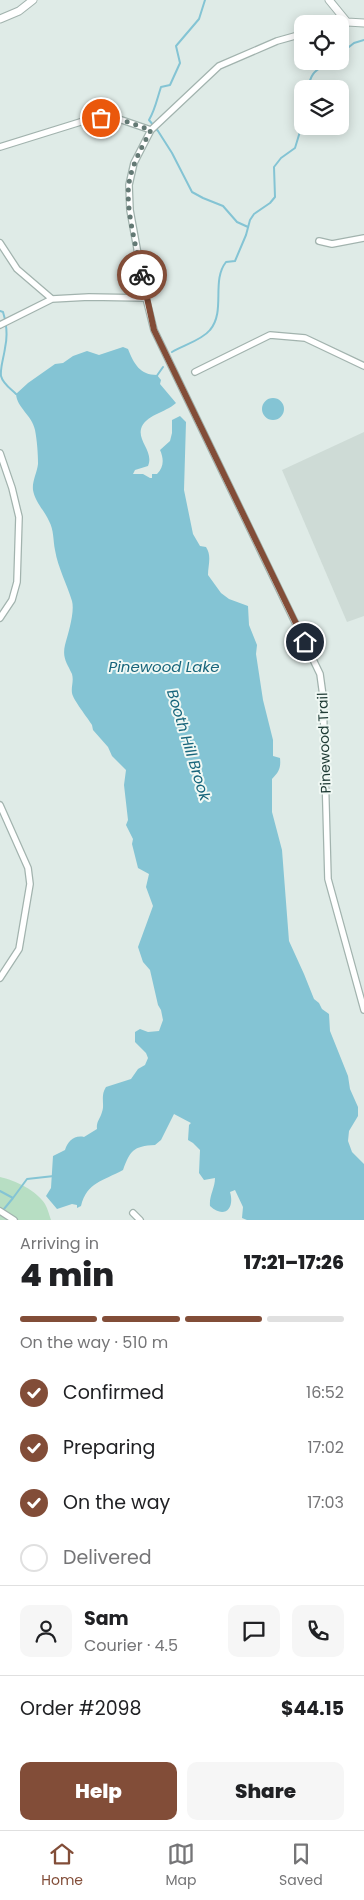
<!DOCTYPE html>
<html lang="en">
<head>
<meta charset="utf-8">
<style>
  body { margin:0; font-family:Poppins,sans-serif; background:#f6f6f6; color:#202124; height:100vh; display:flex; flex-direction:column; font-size:19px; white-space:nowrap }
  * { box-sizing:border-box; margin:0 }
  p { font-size:16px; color:#757577 }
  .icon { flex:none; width:28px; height:28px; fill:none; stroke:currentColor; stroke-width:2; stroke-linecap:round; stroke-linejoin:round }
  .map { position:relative; height:1220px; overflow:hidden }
  .drawer { display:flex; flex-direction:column; background:#fff; flex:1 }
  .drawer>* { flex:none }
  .tools { position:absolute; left:294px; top:15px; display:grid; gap:10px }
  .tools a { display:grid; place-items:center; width:55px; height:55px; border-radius:10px; background:#fff; box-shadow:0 2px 12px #0003; font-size:25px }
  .pin { position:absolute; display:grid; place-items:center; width:42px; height:42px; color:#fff; margin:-21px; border:2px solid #fff; border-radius:50%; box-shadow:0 1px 5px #0007 }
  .courier { position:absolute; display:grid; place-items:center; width:50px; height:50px; margin:-25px; border:4px solid #824d38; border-radius:50%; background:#fff; color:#222; box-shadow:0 1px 6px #0007 }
  .head em { font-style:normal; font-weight:800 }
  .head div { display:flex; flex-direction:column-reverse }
  .head { display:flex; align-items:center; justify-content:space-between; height:85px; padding:0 20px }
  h1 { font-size:32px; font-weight:800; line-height:38px }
  .bar { display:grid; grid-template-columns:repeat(4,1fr); gap:8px 5px; align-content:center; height:60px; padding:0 20px }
  .bar i { height:6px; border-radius:4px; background:#e0e0e0 }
  .bar .active { background:#824d38 }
  .bar p { grid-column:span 4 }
  .line { display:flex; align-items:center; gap:12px; padding:0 20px; border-top:1px solid #e0e0e0 }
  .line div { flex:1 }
  .round { display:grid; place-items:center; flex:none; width:52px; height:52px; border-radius:10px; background:#f6f6f6 }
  ol { padding:0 20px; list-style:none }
  li { display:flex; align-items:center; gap:15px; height:55px }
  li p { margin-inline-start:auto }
  li .icon { padding:5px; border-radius:50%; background:#824d38; color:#fff; stroke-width:4 }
  li:last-child { color:#757577 }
  li i { width:28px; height:28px; border:2px solid #e0e0e0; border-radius:50% }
  .action { display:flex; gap:10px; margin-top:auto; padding:10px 20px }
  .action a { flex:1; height:58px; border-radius:10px; background:#824d38; color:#fff; font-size:20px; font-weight:800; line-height:58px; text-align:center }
  .action a+a { background:#f6f6f6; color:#202124 }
  .tab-bar { display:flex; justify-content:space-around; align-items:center; height:70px; border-top:1px solid #e0e0e0; background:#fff; font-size:14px; color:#757577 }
  .tab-bar a { display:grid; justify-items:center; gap:2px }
  .tab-bar .active { color:#824d38 }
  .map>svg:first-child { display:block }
  .built { fill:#cedbd6 }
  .green { fill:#b7dec3 }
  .water { fill:#84c4d4 }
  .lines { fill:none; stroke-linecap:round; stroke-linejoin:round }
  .stream { stroke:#84c4d4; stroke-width:2 }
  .minor-casing { stroke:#a2b3ae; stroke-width:8 }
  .tertiary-casing { stroke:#a2b3ae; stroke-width:9 }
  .minor { stroke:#fff; stroke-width:5.5 }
  .tertiary { stroke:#fff; stroke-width:7 }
  .done { stroke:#637974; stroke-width:5; stroke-dasharray:0 9 }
  .route { stroke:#824d38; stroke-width:6 }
  .labels { text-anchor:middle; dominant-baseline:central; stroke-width:4; stroke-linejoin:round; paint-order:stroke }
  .street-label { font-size:14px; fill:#203c36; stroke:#f0f8f4 }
  .water-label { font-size:15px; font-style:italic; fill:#17657b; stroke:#f0f8f4 }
</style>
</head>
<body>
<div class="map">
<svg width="364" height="1220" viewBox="0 0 364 1220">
  <rect width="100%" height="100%" fill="#dfebe7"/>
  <!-- built -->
  <path class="built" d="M 364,432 L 364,616 L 347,622 L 282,470 Z"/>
  <!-- green -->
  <path class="green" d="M 0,1177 C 15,1180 37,1191 45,1204 C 48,1209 49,1215 51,1220 L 0,1220 Z"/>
  <!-- water -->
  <path class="water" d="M 123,347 L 128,349 C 134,364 140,375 157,375 L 161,380 L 160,384 L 176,403 C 165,413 145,415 141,429 C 138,442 154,452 148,466 L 135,470 L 133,474 L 143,474 L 150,478 L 152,478 L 152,474 L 157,474 C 164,467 164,459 160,450 L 170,441 L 172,433 L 172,420 L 180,416 L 186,422 L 184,490 L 193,534 L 200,546 L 206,547 C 212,556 208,565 208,575 L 221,593 L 229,599 L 248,606 L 249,625 L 257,645 L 256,654 L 263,700 L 273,740 L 273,756 L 280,758 C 281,768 279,772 272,779 L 272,812 L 282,850 L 289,941 L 304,974 L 314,999 L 319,1003 L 322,1009 L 329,1014 L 330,1031 L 348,1076 L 350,1089 L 358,1107 L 358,1116 L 349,1131 L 348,1141 L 352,1152 L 364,1164 L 364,1220 L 247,1220 L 242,1218 L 243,1207 L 235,1190 L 230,1192 C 235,1209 224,1219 210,1206 C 209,1196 215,1188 215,1178 L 204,1180 L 199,1173 L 200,1150 L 193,1143 L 188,1140 L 189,1125 L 191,1123 L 174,1114 L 161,1140 L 155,1145 C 133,1146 130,1151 123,1170 C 103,1181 87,1182 81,1206 L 77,1208 L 77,1205 L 72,1204 L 57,1209 L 46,1196 L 51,1188 L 53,1156 L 65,1150 C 68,1141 74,1135 84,1137 L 97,1129 C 96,1122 100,1119 102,1112 C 105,1104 100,1096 106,1087 L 131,1079 L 138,1069 L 145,1065 L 148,1058 L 146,1053 L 135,1042 L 135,1032 L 140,1029 L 148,1032 L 159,1031 L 163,1020 L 161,1010 L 158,1005 L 150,970 L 143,962 L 138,947 L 153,906 L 146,887 L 149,874 L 138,868 L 132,844 L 133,839 L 126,825 L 128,820 L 124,785 L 126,770 L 112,756 L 108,747 L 93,730 L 92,725 C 88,718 73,700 72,693 C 71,687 74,681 72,674 C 67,663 62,658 65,645 C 68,634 75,612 72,601 C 67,584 58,568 55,550 C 53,540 54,530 49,521 C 44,510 35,502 33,490 C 32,481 37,473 38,464 C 38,454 37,440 35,430 C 32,415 17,408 16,394 L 28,383 L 55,364 L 63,363 L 73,356 L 87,351 L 99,355 Z
    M262 409a11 11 0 1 1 22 0a11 11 0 1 1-22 0Z"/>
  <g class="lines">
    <!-- stream -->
    <path class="stream" d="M 205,0 L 199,19 L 176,46 L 180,63 L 170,85 L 161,87 C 157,99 155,110 149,120 L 158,131 L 172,153 L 192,192 L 203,198 L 223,206 L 237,222 L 248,227
      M 340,54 L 354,43 L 364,40
      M 308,89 C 311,70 317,71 330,61
      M 0,311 L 3,312 C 7,325 8,335 5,348 C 4,357 0,367 1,376 C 3,384 11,389 16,394
      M 172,352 C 184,345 202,340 210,330 C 226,311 211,281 226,262 L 235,261 L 246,235 L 250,220 L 254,214 L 270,203 L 275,197 L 274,167 L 281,158 L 295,148 L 302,125
      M 156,377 L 163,367
      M 0,1191 L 13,1198 L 27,1179 L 54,1176
      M 4,1209 L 13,1198"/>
    <defs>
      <path id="minor" d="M 338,24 L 347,22
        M 302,34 L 277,41 L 219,66 L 151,130 L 134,163 L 129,185 L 130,210 L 146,298 L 154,330 L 320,674 L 323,696 L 328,879 L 364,1010
        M 0,147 L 90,119 L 113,117 L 151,130
        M 319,241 L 332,244 L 364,238
        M 0,243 L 17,269 L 52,299 L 89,297 L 146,298
        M 0,325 L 52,299
        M 195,372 L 270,335 L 305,338 L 364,366
        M 0,453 L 12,488 L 19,517 L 17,582 L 12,600 L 0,618
        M 0,805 L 28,868 L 30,884 L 19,949 L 0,978
        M 0,1211 L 14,1220
        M 133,1213 L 140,1220"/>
      <path id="tertiary" d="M 329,0 L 347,22 L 364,23
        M 0,19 L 19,11 L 33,0"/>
    </defs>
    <!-- minor casing -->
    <use href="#minor" class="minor-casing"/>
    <!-- tertiary casing -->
    <use href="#tertiary" class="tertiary-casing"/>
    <!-- minor -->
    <use href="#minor" class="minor"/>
    <!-- tertiary -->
    <use href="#tertiary" class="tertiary"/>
  </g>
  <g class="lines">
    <!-- done -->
    <path class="done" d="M 101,118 L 113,117 L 151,130 C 142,147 132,164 129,183 C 125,207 137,251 142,275"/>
    <!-- route -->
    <path class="route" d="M 142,275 L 154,330 L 305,642"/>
  </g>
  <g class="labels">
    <!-- street labels -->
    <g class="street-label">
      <text transform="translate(324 743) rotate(-92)">Pinewood Trail</text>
    </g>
    <!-- water labels -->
    <g class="water-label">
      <text x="164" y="666">Pinewood Lake</text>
      <text transform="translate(189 745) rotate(73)">Booth Hill Brook</text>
    </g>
  </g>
</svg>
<div class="tools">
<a><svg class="icon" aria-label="locate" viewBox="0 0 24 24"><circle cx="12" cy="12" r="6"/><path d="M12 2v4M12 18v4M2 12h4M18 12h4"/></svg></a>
<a><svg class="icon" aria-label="layers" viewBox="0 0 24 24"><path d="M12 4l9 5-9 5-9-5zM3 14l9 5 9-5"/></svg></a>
</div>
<div class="pin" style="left:101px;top:118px;background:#ea580c"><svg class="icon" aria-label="bag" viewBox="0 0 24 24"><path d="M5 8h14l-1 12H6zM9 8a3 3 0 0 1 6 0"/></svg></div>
<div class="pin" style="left:305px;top:642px;background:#1f2937"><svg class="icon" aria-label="home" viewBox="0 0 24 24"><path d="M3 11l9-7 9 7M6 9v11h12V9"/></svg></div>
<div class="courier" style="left:142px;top:275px"><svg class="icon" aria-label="bike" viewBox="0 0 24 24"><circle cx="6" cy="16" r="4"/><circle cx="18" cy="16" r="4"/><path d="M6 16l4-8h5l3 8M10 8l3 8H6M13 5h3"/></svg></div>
</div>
<section class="drawer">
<div class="head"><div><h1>4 min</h1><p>Arriving in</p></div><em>17:21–17:26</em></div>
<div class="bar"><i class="active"></i><i class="active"></i><i class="active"></i><i></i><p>On the way · 510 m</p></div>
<ol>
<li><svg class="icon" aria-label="check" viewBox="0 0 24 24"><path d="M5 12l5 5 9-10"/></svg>Confirmed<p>16:52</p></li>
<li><svg class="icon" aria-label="check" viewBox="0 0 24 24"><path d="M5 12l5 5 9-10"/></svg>Preparing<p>17:02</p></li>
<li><svg class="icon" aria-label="check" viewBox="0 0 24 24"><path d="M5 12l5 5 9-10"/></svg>On the way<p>17:03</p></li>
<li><i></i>Delivered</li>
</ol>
<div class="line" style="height:90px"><a class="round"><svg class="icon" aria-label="person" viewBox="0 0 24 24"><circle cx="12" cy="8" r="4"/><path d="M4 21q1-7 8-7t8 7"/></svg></a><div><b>Sam</b><p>Courier · 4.5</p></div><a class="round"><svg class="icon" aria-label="chat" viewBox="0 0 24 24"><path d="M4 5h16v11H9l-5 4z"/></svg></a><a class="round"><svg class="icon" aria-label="phone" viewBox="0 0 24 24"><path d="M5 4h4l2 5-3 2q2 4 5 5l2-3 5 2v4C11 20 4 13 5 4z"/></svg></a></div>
<div class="line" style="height:65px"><div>Order #2098</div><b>$44.15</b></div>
<div class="action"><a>Help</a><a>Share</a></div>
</section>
<nav class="tab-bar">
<a class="active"><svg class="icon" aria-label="home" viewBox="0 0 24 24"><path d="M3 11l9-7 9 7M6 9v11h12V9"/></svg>Home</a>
<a><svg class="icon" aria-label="map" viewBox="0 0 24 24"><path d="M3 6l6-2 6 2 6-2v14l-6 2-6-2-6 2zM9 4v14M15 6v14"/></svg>Map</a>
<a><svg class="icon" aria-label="saved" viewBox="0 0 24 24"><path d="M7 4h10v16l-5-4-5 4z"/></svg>Saved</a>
</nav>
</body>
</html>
